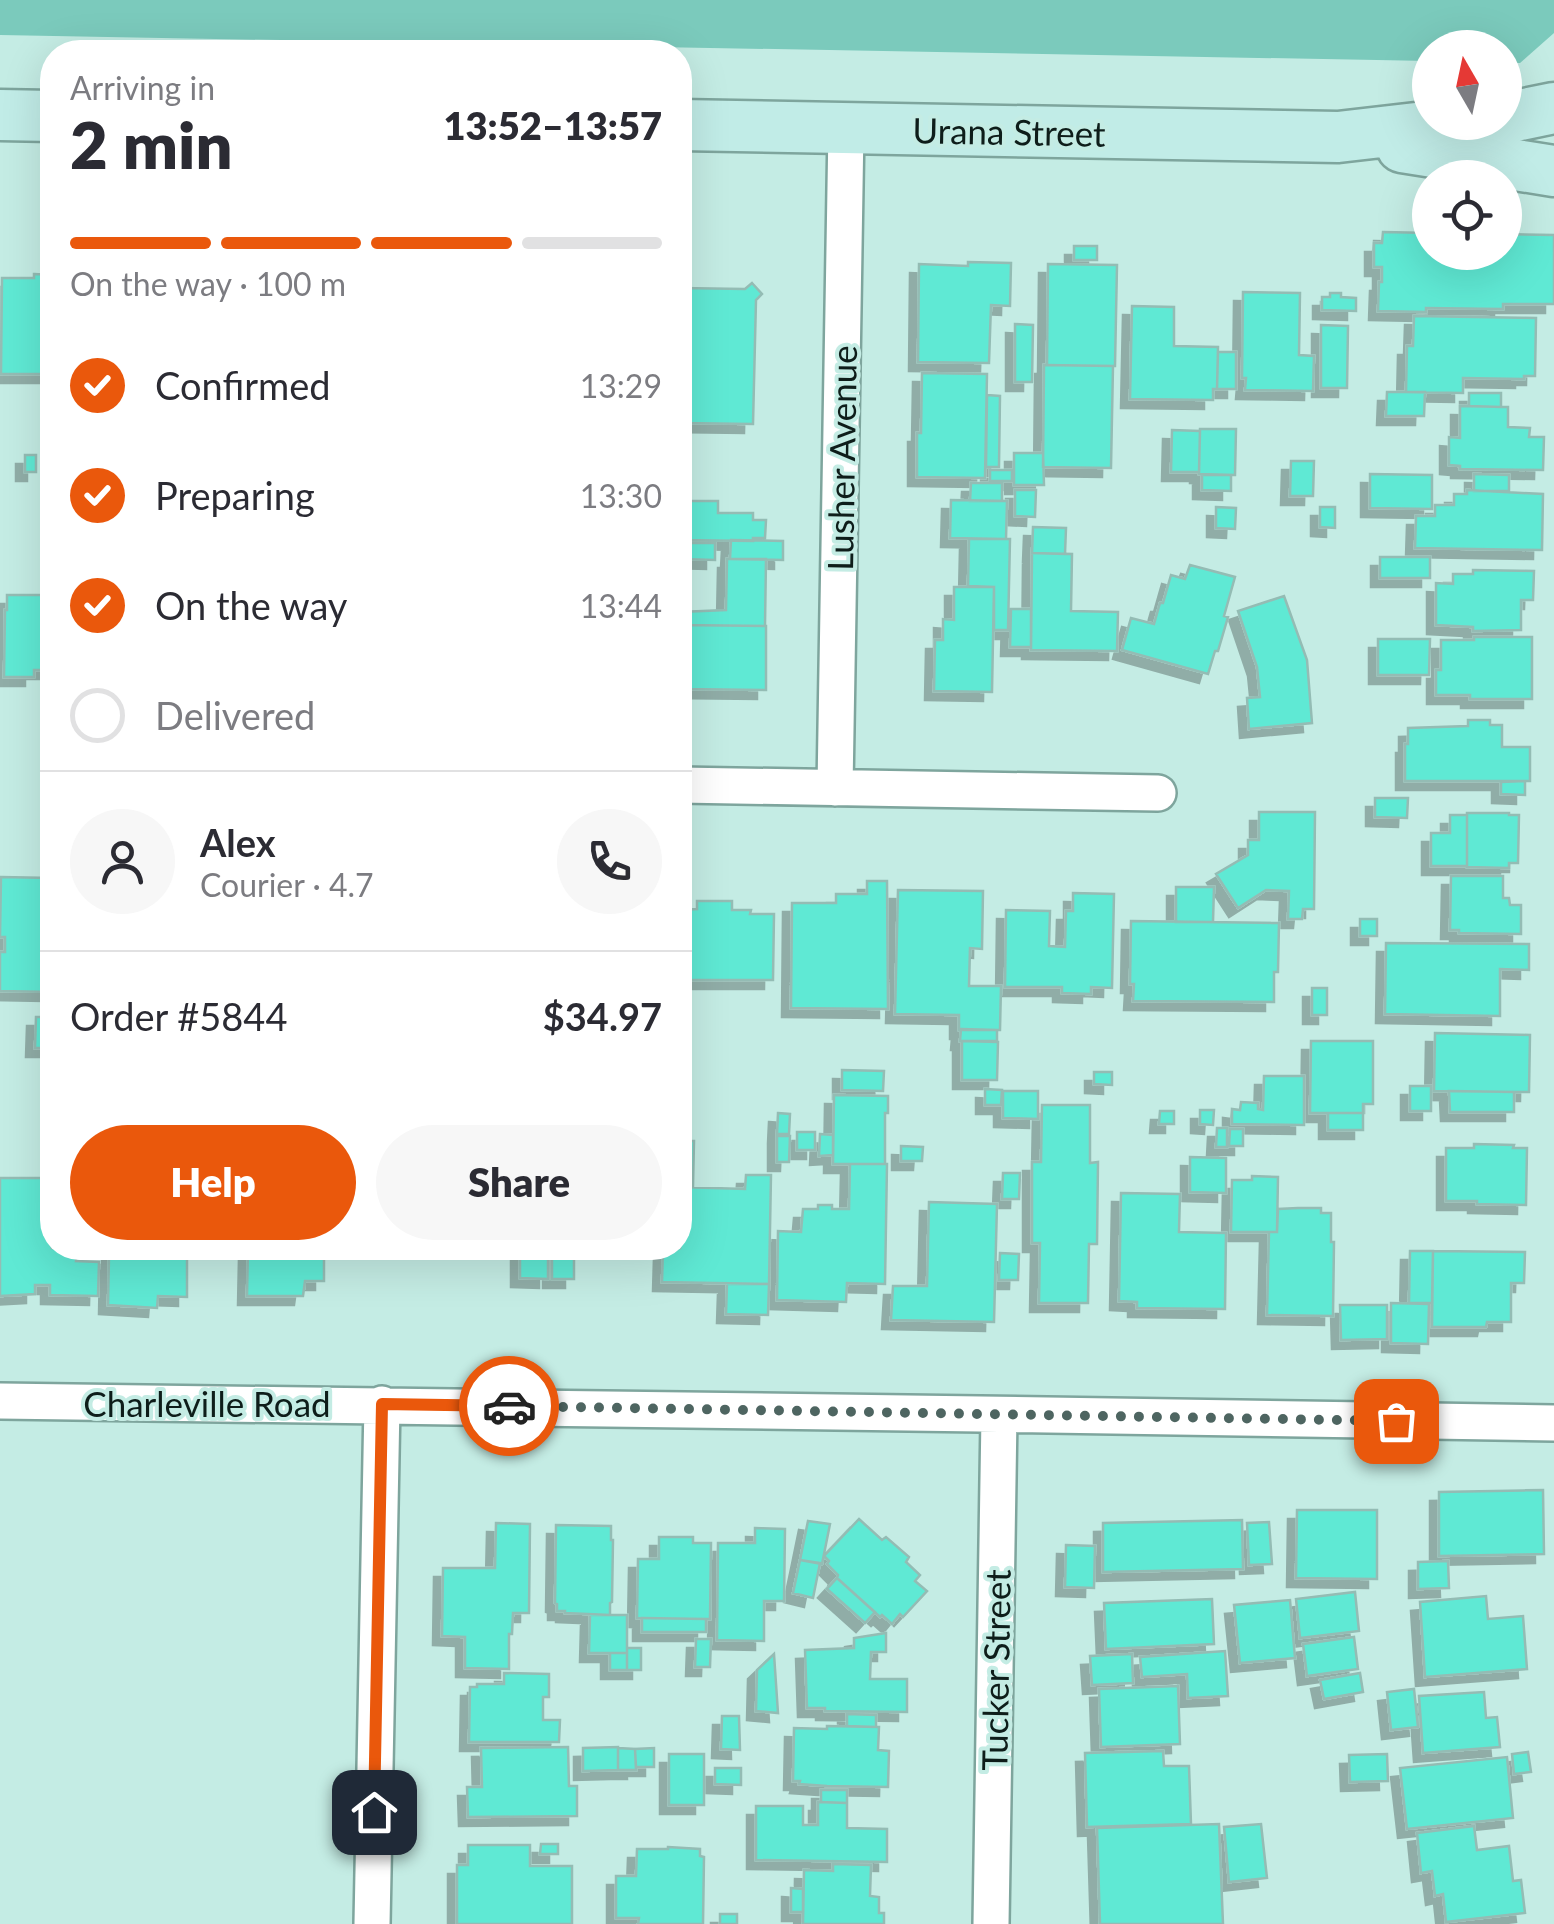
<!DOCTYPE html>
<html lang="en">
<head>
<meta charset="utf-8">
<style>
  body { margin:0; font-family:Lato,sans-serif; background:#f7f7f7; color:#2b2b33; height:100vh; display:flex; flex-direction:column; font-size:38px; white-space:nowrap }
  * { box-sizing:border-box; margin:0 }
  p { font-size:32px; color:#7c7c81 }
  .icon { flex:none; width:55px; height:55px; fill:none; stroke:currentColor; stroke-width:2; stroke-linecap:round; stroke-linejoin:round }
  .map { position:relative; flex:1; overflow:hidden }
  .sheet { position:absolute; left:40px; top:40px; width:652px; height:1220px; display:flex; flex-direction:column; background:#fff; border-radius:40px; box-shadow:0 10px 40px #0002 }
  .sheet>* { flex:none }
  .needle { width:65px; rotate:351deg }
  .buttons { position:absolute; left:1412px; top:30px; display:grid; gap:20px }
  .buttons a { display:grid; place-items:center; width:110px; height:110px; border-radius:50%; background:#fff; box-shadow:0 10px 40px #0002; font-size:50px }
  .pin { position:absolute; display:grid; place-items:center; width:85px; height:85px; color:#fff; margin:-42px; border-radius:20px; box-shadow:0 5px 15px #0006 }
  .courier { position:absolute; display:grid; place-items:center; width:100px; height:100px; margin:-50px; border:8px solid #ea580c; border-radius:50%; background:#fff; color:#222; box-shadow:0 2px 12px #0007 }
  .headline em { font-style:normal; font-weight:800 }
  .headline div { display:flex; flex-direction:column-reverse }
  .headline { display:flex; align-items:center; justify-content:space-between; height:170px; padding:0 30px }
  h1 { font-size:65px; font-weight:800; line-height:75px }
  .bar { display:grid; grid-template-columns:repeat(4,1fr); gap:15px 10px; align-content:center; height:120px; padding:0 30px }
  .bar i { height:12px; border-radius:8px; background:#e1e1e2 }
  .bar .current { background:#ea580c }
  .bar p { grid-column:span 4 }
  .line { display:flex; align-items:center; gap:25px; padding:0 30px; border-top:2px solid #e1e1e2 }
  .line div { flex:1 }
  .round { display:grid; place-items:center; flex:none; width:105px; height:105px; border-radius:52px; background:#f7f7f7 }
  ol { padding:0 30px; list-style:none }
  li { display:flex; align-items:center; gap:30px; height:110px }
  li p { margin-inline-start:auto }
  li .icon { padding:10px; border-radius:50%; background:#ea580c; color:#fff; stroke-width:4 }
  li:last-child { color:#7c7c81 }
  li i { width:55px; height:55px; border:5px solid #e1e1e2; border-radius:50% }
  .action { display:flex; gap:20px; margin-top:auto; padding:20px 30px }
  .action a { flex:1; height:115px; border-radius:60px; background:#ea580c; color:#fff; font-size:40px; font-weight:800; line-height:115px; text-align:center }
  .action a+a { background:#f7f7f7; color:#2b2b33 }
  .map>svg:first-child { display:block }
  .green { fill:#7bcabc }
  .building { fill:#5fe9d4; stroke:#94bcb4; stroke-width:2.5; filter:url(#shadow) }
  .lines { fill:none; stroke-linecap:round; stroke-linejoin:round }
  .street-casing { stroke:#7ea59d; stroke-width:40 }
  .secondary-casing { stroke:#7ea59d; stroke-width:55 }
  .street { stroke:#fff; stroke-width:35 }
  .secondary { stroke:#c1ece7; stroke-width:50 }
  .done { stroke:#4e6561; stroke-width:10; stroke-dasharray:0 18 }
  .route { stroke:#ea580c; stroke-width:12 }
  .labels { text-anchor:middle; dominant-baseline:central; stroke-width:8; stroke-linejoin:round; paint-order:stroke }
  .street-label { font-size:35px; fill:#0e1d1a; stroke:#c4ece4 }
</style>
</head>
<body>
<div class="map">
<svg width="1554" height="1924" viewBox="0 0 1554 1924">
  <defs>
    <filter id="shadow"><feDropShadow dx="-9" dy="9" stdDeviation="0" flood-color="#0004"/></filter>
  </defs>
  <rect width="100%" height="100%" fill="#c4ece4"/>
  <!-- green -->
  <path class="green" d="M 0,0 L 1554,0 L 1554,33 L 1520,63 L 1505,63 L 1505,48 L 1430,48 L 1430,61 L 0,35 Z"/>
  <!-- building -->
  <path class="building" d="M 1383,232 L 1430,233 L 1430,252 L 1505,252 L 1505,234 L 1554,235 L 1554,304 L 1503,304 L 1503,309 L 1426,308 L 1426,312 L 1378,311 L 1379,282 L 1382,282 L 1382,267 L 1374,267 L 1374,243 L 1382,243 Z
    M 1074,246 L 1097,246 L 1097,260 L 1074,260 Z
    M 968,262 L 1011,263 L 1010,306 L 991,305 L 989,363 L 918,362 L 919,264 L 968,266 Z
    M 1048,264 L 1117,265 L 1115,366 L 1047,365 Z
    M 34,274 L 52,275 L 52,374 L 1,374 L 2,278 L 34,278 Z
    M 752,283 L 762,294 L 756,300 L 753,424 L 680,423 L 681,288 L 745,289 Z
    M 1243,292 L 1300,293 L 1299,355 L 1314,356 L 1313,391 L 1245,390 L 1246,378 L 1242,378 Z
    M 1330,293 L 1341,293 L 1341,297 L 1356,298 L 1356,311 L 1322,310 L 1322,297 L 1330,297 Z
    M 1132,306 L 1174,307 L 1174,346 L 1218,347 L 1217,389 L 1213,389 L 1213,400 L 1130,399 Z
    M 1414,316 L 1536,318 L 1535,376 L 1524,376 L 1524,379 L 1463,378 L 1463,393 L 1406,392 L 1407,346 L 1413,346 Z
    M 1015,324 L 1033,325 L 1032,382 L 1015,382 Z
    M 1321,325 L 1348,326 L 1347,388 L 1321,388 Z
    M 1218,352 L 1236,352 L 1236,389 L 1217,389 Z
    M 1044,365 L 1113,366 L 1111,468 L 1043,467 Z
    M 922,373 L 987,374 L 985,478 L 917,477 L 917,433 L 921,433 Z
    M 1387,392 L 1425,392 L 1424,416 L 1386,416 Z
    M 1469,393 L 1501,393 L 1501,407 L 1469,406 Z
    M 987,395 L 1000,396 L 999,467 L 986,467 Z
    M 1460,406 L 1508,407 L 1508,427 L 1530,428 L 1529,437 L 1544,437 L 1543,470 L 1460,469 L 1460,466 L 1449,465 L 1449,437 L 1460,438 Z
    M 1200,429 L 1236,429 L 1235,475 L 1199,474 Z
    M 1172,430 L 1200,431 L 1199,472 L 1171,472 Z
    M 1014,453 L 1043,453 L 1044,485 L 1014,485 Z
    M 25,455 L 36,455 L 36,472 L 25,472 Z
    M 1291,461 L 1314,461 L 1313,496 L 1290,496 Z
    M 990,470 L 1012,470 L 1012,481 L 990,481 Z
    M 1370,474 L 1432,475 L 1432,509 L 1370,508 Z
    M 1474,474 L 1509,475 L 1509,491 L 1474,491 Z
    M 1202,475 L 1231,475 L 1231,491 L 1202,490 Z
    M 971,483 L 1002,483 L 1002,501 L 970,501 Z
    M 1015,490 L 1036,490 L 1035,517 L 1015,516 Z
    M 1467,490 L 1543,494 L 1542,550 L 1415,548 L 1416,516 L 1435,516 L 1435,505 L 1454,505 L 1454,494 L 1467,494 Z
    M 951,500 L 1007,501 L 1006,539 L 950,538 Z
    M 680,501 L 718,501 L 718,513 L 753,513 L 753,520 L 766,520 L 765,538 L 753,538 L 753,541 L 680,540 Z
    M 1216,507 L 1236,508 L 1235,529 L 1216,528 Z
    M 1320,507 L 1335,507 L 1335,528 L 1320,527 Z
    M 1033,527 L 1066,528 L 1065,554 L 1032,553 Z
    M 969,539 L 1010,539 L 1008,630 L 994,630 L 994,587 L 968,586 Z
    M 731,540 L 783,541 L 783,560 L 730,559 Z
    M 680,543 L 715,543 L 715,560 L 680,559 Z
    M 1032,553 L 1072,554 L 1071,611 L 1118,612 L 1117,651 L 1031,650 Z
    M 1380,557 L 1430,557 L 1430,578 L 1380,578 Z
    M 727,559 L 766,559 L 765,626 L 680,625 L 680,612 L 726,610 Z
    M 1190,565 L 1235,577 L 1224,616 L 1228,617 L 1218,651 L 1215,651 L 1208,674 L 1122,650 L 1131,618 L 1154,624 L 1160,603 L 1163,603 L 1171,575 L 1185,579 Z
    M 1473,570 L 1534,571 L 1533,600 L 1521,600 L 1521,630 L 1473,631 L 1473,627 L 1436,625 L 1436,583 L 1453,584 L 1453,574 L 1473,574 Z
    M 954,587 L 994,587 L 992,692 L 934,691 L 935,640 L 943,640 L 943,619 L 954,620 Z
    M 7,595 L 52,595 L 52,670 L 34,670 L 34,677 L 4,677 L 5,610 L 7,610 Z
    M 1284,596 L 1307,660 L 1312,723 L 1249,729 L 1247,698 L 1260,697 L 1257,667 L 1238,611 Z
    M 1011,609 L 1031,609 L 1031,647 L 1010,647 Z
    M 680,625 L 766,626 L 766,690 L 680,689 Z
    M 1474,637 L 1532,637 L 1532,699 L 1470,699 L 1470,695 L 1436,695 L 1436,670 L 1441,670 L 1441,640 L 1474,640 Z
    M 1378,639 L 1430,639 L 1429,675 L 1378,675 Z
    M 1468,720 L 1490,720 L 1490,725 L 1502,725 L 1502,747 L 1530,747 L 1530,781 L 1405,781 L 1405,744 L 1408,744 L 1408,728 L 1468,726 Z
    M 1525,781 L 1525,795 L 1501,794 L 1501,782 Z
    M 1375,798 L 1408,798 L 1407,818 L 1375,817 Z
    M 1259,812 L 1315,812 L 1314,909 L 1303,909 L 1302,919 L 1288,919 L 1289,891 L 1266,890 L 1238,908 L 1216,874 L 1248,855 L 1248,840 L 1259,840 Z
    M 1467,813 L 1509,813 L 1509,815 L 1519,815 L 1518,863 L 1509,863 L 1509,868 L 1467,867 Z
    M 1450,815 L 1467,815 L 1467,866 L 1431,866 L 1431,833 L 1450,833 Z
    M 1451,876 L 1503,876 L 1503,898 L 1509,898 L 1510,905 L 1521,905 L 1521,934 L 1459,933 L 1459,930 L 1450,930 Z
    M 1,877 L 52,878 L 52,992 L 0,991 L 0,952 L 5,952 L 5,937 L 0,937 Z
    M 867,881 L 887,881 L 888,1009 L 791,1008 L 792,903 L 836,903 L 836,894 L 867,894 Z
    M 1176,887 L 1214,887 L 1213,922 L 1176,922 Z
    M 898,890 L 983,891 L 982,949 L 970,948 L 969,986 L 1001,986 L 1000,1030 L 959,1030 L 959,1015 L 895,1014 Z
    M 1073,893 L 1114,894 L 1112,988 L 1091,987 L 1091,994 L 1062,993 L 1062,987 L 1005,987 L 1006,910 L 1050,911 L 1049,946 L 1065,947 L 1066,911 L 1073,911 Z
    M 697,901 L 732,901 L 732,910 L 751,910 L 750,914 L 774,914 L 773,980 L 680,980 L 680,910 L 697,909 Z
    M 1360,919 L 1377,919 L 1377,936 L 1360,936 Z
    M 1131,921 L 1279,923 L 1278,972 L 1274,972 L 1274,1002 L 1133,1001 L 1134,984 L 1130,984 Z
    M 1386,943 L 1529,944 L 1529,970 L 1500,969 L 1500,1016 L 1385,1014 Z
    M 1312,988 L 1327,988 L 1327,1015 L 1312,1015 Z
    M 680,1015 L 685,1015 L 684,1059 L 680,1059 Z
    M 36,1017 L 52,1017 L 52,1048 L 35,1048 Z
    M 961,1029 L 997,1030 L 997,1041 L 960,1041 Z
    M 1435,1033 L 1530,1035 L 1529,1092 L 1434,1091 Z
    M 962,1041 L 998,1042 L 997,1080 L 962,1080 Z
    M 1311,1041 L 1373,1041 L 1373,1104 L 1363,1104 L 1363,1113 L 1310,1113 Z
    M 842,1070 L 884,1071 L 883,1091 L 842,1090 Z
    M 1094,1072 L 1112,1072 L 1112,1085 L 1094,1084 Z
    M 1264,1076 L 1304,1076 L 1304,1125 L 1232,1124 L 1232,1109 L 1240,1110 L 1241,1102 L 1258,1103 L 1258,1109 L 1263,1110 Z
    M 1410,1086 L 1431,1086 L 1431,1111 L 1410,1111 Z
    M 985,1089 L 1002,1090 L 1001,1105 L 985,1105 Z
    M 1003,1091 L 1038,1091 L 1038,1119 L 1003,1118 Z
    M 1449,1091 L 1514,1092 L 1514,1112 L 1450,1112 Z
    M 834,1095 L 888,1096 L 888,1113 L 885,1113 L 885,1164 L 833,1164 Z
    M 1042,1105 L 1090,1105 L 1090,1163 L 1098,1162 L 1097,1244 L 1089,1244 L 1088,1303 L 1039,1303 L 1040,1243 L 1032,1243 L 1032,1162 L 1041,1162 Z
    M 1200,1110 L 1214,1110 L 1213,1125 L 1200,1124 Z
    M 1160,1111 L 1174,1111 L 1174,1124 L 1159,1124 Z
    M 778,1113 L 790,1114 L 789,1134 L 777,1134 Z
    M 1328,1113 L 1363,1113 L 1363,1130 L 1328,1130 Z
    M 1217,1128 L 1227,1128 L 1227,1147 L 1216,1147 Z
    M 1230,1129 L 1243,1129 L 1243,1146 L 1229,1146 Z
    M 797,1132 L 815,1132 L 815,1150 L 797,1150 Z
    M 820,1134 L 833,1135 L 833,1155 L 819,1156 Z
    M 777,1136 L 790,1136 L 789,1162 L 777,1162 Z
    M 680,1141 L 694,1141 L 693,1186 L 680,1186 Z
    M 1474,1144 L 1514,1145 L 1513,1148 L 1527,1148 L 1526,1205 L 1477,1204 L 1477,1201 L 1446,1201 L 1446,1148 L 1474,1148 Z
    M 901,1146 L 923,1147 L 922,1161 L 901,1161 Z
    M 1190,1157 L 1226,1158 L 1226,1193 L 1190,1192 Z
    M 850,1164 L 887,1164 L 885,1284 L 847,1283 L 846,1302 L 777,1300 L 778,1231 L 801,1232 L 803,1209 L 818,1209 L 818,1205 L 832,1205 L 832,1209 L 849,1209 Z
    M 1003,1173 L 1020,1173 L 1019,1199 L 1002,1199 Z
    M 746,1175 L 771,1175 L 769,1284 L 662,1282 L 663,1248 L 680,1248 L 680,1187 L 745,1189 Z
    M 1252,1176 L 1278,1177 L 1277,1232 L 1231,1232 L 1232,1180 L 1252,1180 Z
    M 0,1178 L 52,1178 L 52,1248 L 77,1248 L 76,1261 L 99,1262 L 98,1296 L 50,1295 L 50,1285 L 35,1285 L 35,1294 L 0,1296 Z
    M 1121,1193 L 1180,1194 L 1179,1232 L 1226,1233 L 1225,1309 L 1137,1308 L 1137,1302 L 1119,1301 Z
    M 929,1202 L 997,1204 L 994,1322 L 891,1320 L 893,1286 L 927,1286 Z
    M 1298,1208 L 1321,1208 L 1321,1213 L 1331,1213 L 1331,1242 L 1334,1242 L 1333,1316 L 1267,1315 L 1269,1232 L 1277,1232 L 1278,1209 Z
    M 111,1248 L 173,1248 L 173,1257 L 111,1256 Z
    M 248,1248 L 324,1248 L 324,1281 L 305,1281 L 303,1296 L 247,1296 Z
    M 520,1248 L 548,1248 L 548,1279 L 520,1278 Z
    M 552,1248 L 574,1248 L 574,1279 L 552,1279 Z
    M 1410,1251 L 1433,1251 L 1432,1303 L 1409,1303 Z
    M 1433,1251 L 1525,1252 L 1524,1283 L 1511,1283 L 1511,1322 L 1487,1322 L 1486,1327 L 1432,1327 Z
    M 1000,1253 L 1019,1254 L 1018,1280 L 999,1280 Z
    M 109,1256 L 187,1257 L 187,1297 L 158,1296 L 157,1308 L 108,1305 Z
    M 727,1284 L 769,1284 L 768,1315 L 726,1314 Z
    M 1391,1303 L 1429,1304 L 1428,1344 L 1391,1343 Z
    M 1340,1305 L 1387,1305 L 1387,1339 L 1341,1340 Z
    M 1543,1490 L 1544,1554 L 1439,1556 L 1439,1492 Z
    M 1297,1510 L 1377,1510 L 1377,1579 L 1296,1578 Z
    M 859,1519 L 882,1540 L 886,1537 L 909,1557 L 906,1562 L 920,1575 L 915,1581 L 927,1591 L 903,1617 L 900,1614 L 892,1624 L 882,1615 L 880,1617 L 837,1578 L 838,1575 L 827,1564 L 829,1561 L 824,1556 Z
    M 1242,1520 L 1243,1569 L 1103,1572 L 1103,1523 Z
    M 808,1521 L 830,1524 L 822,1564 L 800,1560 Z
    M 1269,1522 L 1272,1564 L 1249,1565 L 1247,1523 Z
    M 496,1523 L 530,1524 L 529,1613 L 513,1613 L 512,1634 L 509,1634 L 509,1669 L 465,1668 L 465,1637 L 442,1636 L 443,1568 L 495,1568 Z
    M 556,1525 L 611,1526 L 611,1540 L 613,1540 L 612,1602 L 610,1603 L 610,1615 L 565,1613 L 565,1611 L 557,1611 L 557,1604 L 555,1603 Z
    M 755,1528 L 785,1529 L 784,1601 L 764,1601 L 764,1641 L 717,1640 L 718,1543 L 755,1543 Z
    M 659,1537 L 693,1537 L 693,1543 L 711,1543 L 710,1619 L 637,1618 L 638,1559 L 659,1559 Z
    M 1066,1545 L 1095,1546 L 1094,1588 L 1065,1587 Z
    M 800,1560 L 820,1563 L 813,1598 L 793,1593 Z
    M 1448,1561 L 1449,1588 L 1418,1589 L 1418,1562 Z
    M 837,1578 L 875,1612 L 865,1623 L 827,1589 Z
    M 1355,1592 L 1359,1631 L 1300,1638 L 1296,1599 Z
    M 1486,1596 L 1488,1619 L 1523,1616 L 1527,1669 L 1425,1677 L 1420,1602 Z
    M 1212,1599 L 1214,1644 L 1106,1649 L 1104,1603 Z
    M 1290,1600 L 1295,1658 L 1240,1663 L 1234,1605 Z
    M 590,1615 L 627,1615 L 627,1653 L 589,1653 Z
    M 642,1618 L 706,1619 L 706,1632 L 642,1632 Z
    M 886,1633 L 886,1652 L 871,1652 L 870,1679 L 907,1679 L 907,1712 L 825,1711 L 825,1708 L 807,1708 L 805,1650 L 854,1648 L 854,1638 Z
    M 1354,1637 L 1358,1669 L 1307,1676 L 1303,1644 Z
    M 696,1639 L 711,1639 L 710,1667 L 695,1667 Z
    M 627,1648 L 641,1648 L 641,1670 L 627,1670 Z
    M 1225,1651 L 1228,1696 L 1188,1698 L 1187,1674 L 1142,1677 L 1140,1657 Z
    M 610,1653 L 627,1653 L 627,1670 L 610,1670 Z
    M 774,1654 L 778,1713 L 756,1711 L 757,1670 Z
    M 1132,1654 L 1133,1683 L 1092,1685 L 1090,1656 Z
    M 504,1673 L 549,1674 L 549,1697 L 543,1697 L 543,1720 L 560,1720 L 559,1742 L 469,1742 L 470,1687 L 477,1687 L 477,1684 L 504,1684 Z
    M 1360,1673 L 1363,1692 L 1324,1699 L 1320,1680 Z
    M 1178,1686 L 1180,1744 L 1101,1747 L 1099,1689 Z
    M 1414,1689 L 1418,1727 L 1391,1730 L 1387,1692 Z
    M 1484,1692 L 1486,1718 L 1497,1717 L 1500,1747 L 1423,1753 L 1419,1696 Z
    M 847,1714 L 876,1715 L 876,1727 L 847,1726 Z
    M 722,1716 L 739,1716 L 740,1750 L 721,1749 Z
    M 827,1726 L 879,1727 L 878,1750 L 889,1751 L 888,1787 L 827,1786 L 799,1784 L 800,1781 L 793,1781 L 794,1728 L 827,1729 Z
    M 568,1747 L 569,1786 L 577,1786 L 577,1816 L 468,1817 L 467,1787 L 482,1787 L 481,1748 Z
    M 618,1747 L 618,1770 L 583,1771 L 583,1748 Z
    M 618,1748 L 635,1749 L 636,1770 L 618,1770 Z
    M 654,1748 L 654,1767 L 636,1767 L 635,1749 Z
    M 1163,1751 L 1164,1766 L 1189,1766 L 1191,1824 L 1087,1827 L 1085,1753 Z
    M 1528,1752 L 1531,1772 L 1514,1774 L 1512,1754 Z
    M 669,1754 L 704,1754 L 704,1805 L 669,1805 Z
    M 1387,1754 L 1388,1781 L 1350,1782 L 1349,1755 Z
    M 1507,1757 L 1513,1818 L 1407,1829 L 1400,1768 Z
    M 715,1768 L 741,1768 L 741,1785 L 715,1784 Z
    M 821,1790 L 847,1790 L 847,1803 L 821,1802 Z
    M 818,1802 L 847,1803 L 847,1828 L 887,1829 L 887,1862 L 756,1860 L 756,1806 L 803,1806 L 803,1825 L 818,1825 Z
    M 1219,1824 L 1223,1924 L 1100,1924 L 1097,1828 Z
    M 1261,1824 L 1267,1878 L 1229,1882 L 1224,1827 Z
    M 1474,1826 L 1477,1850 L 1509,1846 L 1513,1881 L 1521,1880 L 1525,1913 L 1446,1922 L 1443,1894 L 1435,1896 L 1432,1871 L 1421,1873 L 1417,1833 Z
    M 541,1844 L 558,1844 L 558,1854 L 540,1854 Z
    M 468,1845 L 530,1845 L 530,1866 L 572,1866 L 572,1924 L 457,1924 L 457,1865 L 468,1865 Z
    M 668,1847 L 700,1849 L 700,1856 L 704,1857 L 703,1924 L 638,1924 L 639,1918 L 616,1918 L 616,1876 L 636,1876 L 637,1849 L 668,1849 Z
    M 833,1864 L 871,1865 L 870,1896 L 879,1897 L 879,1913 L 884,1913 L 884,1924 L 803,1924 L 804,1870 L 833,1871 Z
    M 791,1888 L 803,1889 L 803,1912 L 791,1912 Z
    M 720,1914 L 737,1914 L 737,1924 L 720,1924 Z"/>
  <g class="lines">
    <defs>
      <path id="street" d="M 680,785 L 1158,793
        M 835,788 L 846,128
        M 0,1401 C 518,1404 1036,1416 1554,1423
        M 372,1924 L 382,1404
        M 991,1924 L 999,1416"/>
      <path id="secondary" d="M 0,115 L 52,116
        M 1505,118 L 1554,108
        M 680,125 L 1338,137 L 1468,122
        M 1402,147 L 1554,171"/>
    </defs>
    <!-- street casing -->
    <use href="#street" class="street-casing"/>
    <!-- secondary casing -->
    <use href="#secondary" class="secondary-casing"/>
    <!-- street -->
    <use href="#street" class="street"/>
    <!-- secondary -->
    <use href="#secondary" class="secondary"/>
  </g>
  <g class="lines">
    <!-- done -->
    <path class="done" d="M 509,1406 L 1396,1421"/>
    <!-- route -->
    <path class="route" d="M 374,1812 L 382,1404 L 509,1406"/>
  </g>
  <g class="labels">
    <!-- street labels -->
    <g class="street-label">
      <text transform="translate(1009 131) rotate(1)">Urana Street</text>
      <text transform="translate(841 458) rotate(-89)">Lusher Avenue</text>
      <text x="207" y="1403">Charleville Road</text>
      <text transform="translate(995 1670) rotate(-89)">Tucker Street</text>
    </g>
  </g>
</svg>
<div class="buttons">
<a><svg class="needle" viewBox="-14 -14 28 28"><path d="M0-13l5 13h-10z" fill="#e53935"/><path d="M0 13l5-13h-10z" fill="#7c7c81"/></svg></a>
<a><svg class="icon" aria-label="locate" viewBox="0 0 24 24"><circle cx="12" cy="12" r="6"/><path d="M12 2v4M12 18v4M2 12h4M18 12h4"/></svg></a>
</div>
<div class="pin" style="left:1396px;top:1421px;background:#ea580c"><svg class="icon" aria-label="bag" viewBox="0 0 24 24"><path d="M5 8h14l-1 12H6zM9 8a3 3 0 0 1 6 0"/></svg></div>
<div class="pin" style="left:374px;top:1812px;background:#1f2937"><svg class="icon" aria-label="home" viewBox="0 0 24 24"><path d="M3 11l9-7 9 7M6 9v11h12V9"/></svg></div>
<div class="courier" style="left:509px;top:1406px"><svg class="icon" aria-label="car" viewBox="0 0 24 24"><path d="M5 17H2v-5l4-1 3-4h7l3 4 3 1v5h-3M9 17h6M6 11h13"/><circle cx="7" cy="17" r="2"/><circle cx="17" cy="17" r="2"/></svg></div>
<section class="sheet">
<div class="headline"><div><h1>2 min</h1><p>Arriving in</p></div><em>13:52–13:57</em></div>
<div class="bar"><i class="current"></i><i class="current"></i><i class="current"></i><i></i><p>On the way · 100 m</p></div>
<ol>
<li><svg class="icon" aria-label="check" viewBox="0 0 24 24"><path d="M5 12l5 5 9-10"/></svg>Confirmed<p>13:29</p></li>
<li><svg class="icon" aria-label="check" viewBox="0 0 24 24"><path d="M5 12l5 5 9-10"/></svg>Preparing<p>13:30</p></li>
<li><svg class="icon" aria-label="check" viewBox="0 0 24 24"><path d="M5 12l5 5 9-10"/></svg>On the way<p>13:44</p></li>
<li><i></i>Delivered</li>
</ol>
<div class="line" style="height:180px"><a class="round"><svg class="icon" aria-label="person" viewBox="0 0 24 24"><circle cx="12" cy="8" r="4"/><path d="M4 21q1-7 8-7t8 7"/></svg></a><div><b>Alex</b><p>Courier · 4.7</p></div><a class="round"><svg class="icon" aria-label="phone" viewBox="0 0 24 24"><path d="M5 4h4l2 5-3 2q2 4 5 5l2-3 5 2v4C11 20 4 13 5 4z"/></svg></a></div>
<div class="line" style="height:130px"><div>Order #5844</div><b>$34.97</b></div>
<div class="action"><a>Help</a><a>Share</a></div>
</section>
</div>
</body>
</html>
